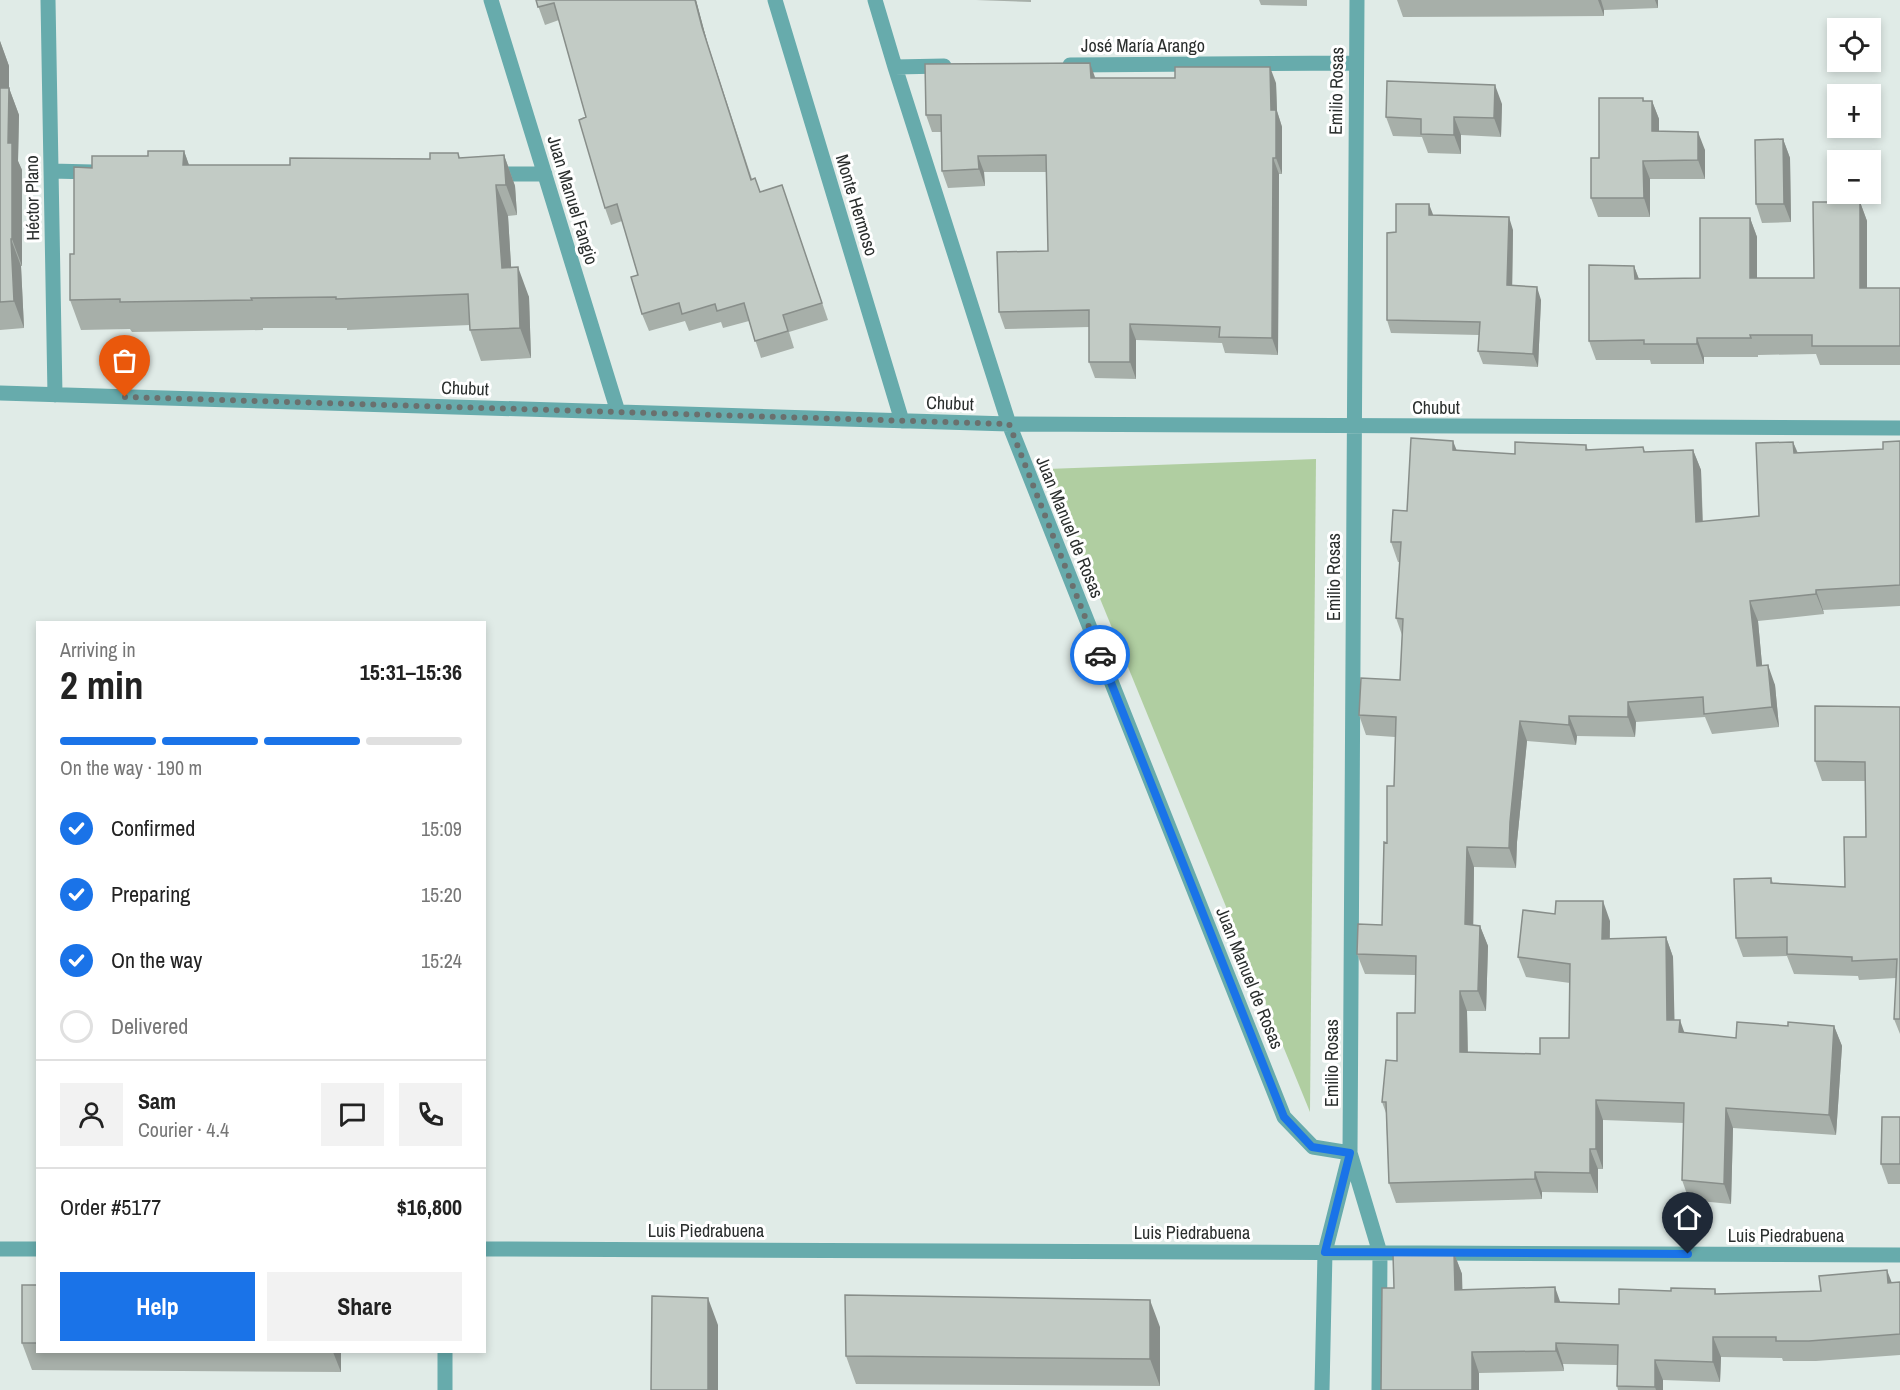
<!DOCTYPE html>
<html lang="en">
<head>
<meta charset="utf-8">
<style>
  body { margin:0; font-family:"Archivo Narrow",sans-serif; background:#f2f2f2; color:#222; height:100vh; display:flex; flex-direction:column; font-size:22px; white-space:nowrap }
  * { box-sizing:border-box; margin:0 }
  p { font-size:20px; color:#767676 }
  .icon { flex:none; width:33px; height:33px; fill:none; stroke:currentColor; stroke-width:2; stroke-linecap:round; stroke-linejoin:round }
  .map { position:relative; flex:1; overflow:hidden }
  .side { position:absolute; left:36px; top:621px; width:450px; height:732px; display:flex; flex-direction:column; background:#fff; border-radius:0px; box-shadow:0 3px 9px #0003 }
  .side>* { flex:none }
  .tools { position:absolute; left:1827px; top:18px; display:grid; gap:12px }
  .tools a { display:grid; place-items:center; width:54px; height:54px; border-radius:0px; background:#fff; box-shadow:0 3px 9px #0003; font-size:30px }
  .pin { position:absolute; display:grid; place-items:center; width:51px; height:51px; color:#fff; margin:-62px -26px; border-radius:50% 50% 50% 0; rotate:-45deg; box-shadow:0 0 6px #0007 }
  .pin .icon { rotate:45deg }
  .courier { position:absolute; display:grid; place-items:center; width:60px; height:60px; margin:-30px; border:4px solid #1a73e8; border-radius:50%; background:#fff; color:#222; box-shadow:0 2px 8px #0007 }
  .headline em { font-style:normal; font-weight:700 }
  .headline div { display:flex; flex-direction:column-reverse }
  .headline { display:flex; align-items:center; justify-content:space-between; height:102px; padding:0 24px }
  h1 { font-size:39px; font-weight:700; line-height:45px }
  .bar { display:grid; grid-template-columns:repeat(4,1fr); gap:9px 6px; align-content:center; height:72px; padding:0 24px }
  .bar i { height:8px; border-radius:4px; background:#e0e0e0 }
  .bar .selected { background:#1a73e8 }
  .bar p { grid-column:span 4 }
  .line { display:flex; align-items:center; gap:15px; padding:0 24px; border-top:2px solid #e0e0e0 }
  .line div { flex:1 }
  .round { display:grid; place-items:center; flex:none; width:63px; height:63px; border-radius:0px; background:#f2f2f2 }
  ol { padding:0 24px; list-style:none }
  li { display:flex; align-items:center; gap:18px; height:66px }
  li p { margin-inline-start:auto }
  li .icon { padding:6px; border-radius:50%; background:#1a73e8; color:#fff; stroke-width:4 }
  li:last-child { color:#767676 }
  li i { width:33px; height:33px; border:3px solid #e0e0e0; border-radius:50% }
  .button { display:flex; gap:12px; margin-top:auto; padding:12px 24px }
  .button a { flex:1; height:69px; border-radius:0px; background:#1a73e8; color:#fff; font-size:24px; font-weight:700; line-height:69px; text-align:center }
  .button a+a { background:#f2f2f2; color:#222 }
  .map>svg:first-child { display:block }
  .green { fill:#b0cea1 }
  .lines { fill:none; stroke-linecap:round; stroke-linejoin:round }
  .minor { stroke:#67abac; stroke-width:15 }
  .wall { fill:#a7afa9 }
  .shaded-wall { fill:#888e8a }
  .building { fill:#c2cbc5; stroke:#888e8a; stroke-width:1.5 }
  .done { stroke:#6a706e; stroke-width:6; stroke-dasharray:0 10.8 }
  .route { stroke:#1a73e8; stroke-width:8 }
  .labels { text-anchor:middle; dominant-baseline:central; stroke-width:6; stroke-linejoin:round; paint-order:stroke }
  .street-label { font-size:18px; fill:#2a2e2d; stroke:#fff }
</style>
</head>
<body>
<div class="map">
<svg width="1900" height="1390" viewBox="0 0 1900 1390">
  <rect width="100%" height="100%" fill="#e0ebe7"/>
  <!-- green -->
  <path class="green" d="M 1316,459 L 1310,1112 L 1047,469 Z"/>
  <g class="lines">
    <!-- minor -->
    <path class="minor" d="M 48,0 L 55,395
      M 491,0 L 618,412
      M 775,0 L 902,421
      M 875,0 L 895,67 L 1009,424 L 1284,1117 L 1313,1147 L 1350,1153
      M 1070,65 L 1355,63
      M 895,67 L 944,66
      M 51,171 L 93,172
      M 492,174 L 545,174
      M 0,393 L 1009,424 L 1900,428
      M 1350,1153 L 1380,1253 L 1379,1390
      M 0,1249 L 38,1249
      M 484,1249 L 1900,1255
      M 445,1390 L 445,1352
      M 1322,1390 L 1325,1252 L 1350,1153 L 1357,0"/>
  </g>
  <!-- wall -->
  <path class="wall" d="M 536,0 L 696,0 L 708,45 L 752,179 L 760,192 L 782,185 L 828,320 L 789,332 L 794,348 L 761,358 L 749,321 L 723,328 L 721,322 L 689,331 L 685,321 L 649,331 L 642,314 L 638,275 L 622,221 L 611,225 L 605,208 L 586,117 L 559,20 L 545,25 Z
    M 976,0 L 1031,0 L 1031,2 Z
    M 1259,0 L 1307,0 L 1307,6 L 1261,5 Z
    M 1397,0 L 1658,0 L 1658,8 L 1604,10 L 1604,16 L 1403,17 Z
    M 0,41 L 9,66 L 9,88 L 19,115 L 18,161 L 22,170 L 22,266 L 21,266 L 24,328 L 0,330 Z
    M 1096,78 L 1276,83 L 1277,111 L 1282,127 L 1282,174 L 1279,174 L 1278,355 L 1225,353 L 1222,343 L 1136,340 L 1136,379 L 1095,378 L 1089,362 L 1089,327 L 1005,329 L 999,312 L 1048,251 L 1047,172 L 984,172 L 985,186 L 948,188 L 942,171 L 941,132 L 932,132 L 926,115 Z
    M 1643,98 L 1644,101 L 1652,101 L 1659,119 L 1659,131 L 1705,150 L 1705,179 L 1650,179 L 1650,217 L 1598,217 L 1591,198 L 1599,158 Z
    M 1502,104 L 1501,137 L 1461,135 L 1461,154 L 1428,153 L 1422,137 L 1393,136 L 1386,117 Z
    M 1783,139 L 1790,158 L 1791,222 L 1762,223 L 1756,204 Z
    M 184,151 L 189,165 L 290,165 L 430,159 L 458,153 L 460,158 L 504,155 L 515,186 L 517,215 L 508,216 L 511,267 L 529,297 L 531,358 L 481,361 L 470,330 L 470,325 L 347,330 L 347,328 L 263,328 L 263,330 L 132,332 L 130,329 L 81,330 L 70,300 L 92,168 L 148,156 Z
    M 1860,202 L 1867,221 L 1867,288 L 1900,288 L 1900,365 L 1820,365 L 1816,354 L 1758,355 L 1758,357 L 1704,357 L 1704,364 L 1651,364 L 1650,360 L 1596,360 L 1589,341 L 1634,266 L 1639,279 L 1700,278 L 1750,218 L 1757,237 L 1757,278 L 1814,278 Z
    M 1433,215 L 1513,230 L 1512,286 L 1541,300 L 1538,367 L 1483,364 L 1478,351 L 1479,335 L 1391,333 L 1387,320 L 1396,232 Z
    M 1900,441 L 1900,606 L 1823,610 L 1824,614 L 1758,621 L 1762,665 L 1775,685 L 1779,727 L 1712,734 L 1705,717 L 1636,722 L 1635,737 L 1577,736 L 1576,745 L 1527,741 L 1517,842 L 1516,868 L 1474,867 L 1473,925 L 1480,926 L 1488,946 L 1486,1011 L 1467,1011 L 1468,1052 L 1540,1054 L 1569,1038 L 1570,983 L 1526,977 L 1518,957 L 1610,921 L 1610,939 L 1666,937 L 1673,957 L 1674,1020 L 1684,1033 L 1736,1038 L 1788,1026 L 1834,1026 L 1842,1046 L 1836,1135 L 1733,1128 L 1731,1204 L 1689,1200 L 1682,1180 L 1684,1123 L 1603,1120 L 1603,1169 L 1598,1169 L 1598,1193 L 1542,1192 L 1542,1199 L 1396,1203 L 1389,1183 L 1386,1113 L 1382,1102 L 1415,1013 L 1416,975 L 1365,974 L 1357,954 L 1382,925 L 1387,843 L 1394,786 L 1395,737 L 1366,735 L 1359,715 L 1400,680 L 1402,635 L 1396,618 L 1400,562 L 1398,562 L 1391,542 L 1407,511 L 1457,451 L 1515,454 L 1586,445 L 1588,450 L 1643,447 L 1645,452 L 1693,450 L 1701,470 L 1703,522 L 1759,516 L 1793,442 L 1798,453 L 1883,449 Z
    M 1900,707 L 1900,1034 L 1894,1019 L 1896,978 L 1859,980 L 1858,976 L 1794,974 L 1787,956 L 1743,957 L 1736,938 L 1771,878 L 1773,883 L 1845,887 L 1866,837 L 1866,781 L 1822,781 L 1815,761 Z
    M 1900,1117 L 1900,1184 L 1888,1184 L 1881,1164 Z
    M 1454,1253 L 1462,1274 L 1462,1290 L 1560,1302 L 1619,1304 L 1671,1291 L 1715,1289 L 1716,1294 L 1821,1291 L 1900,1282 L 1900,1355 L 1816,1361 L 1783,1361 L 1782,1358 L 1721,1357 L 1720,1382 L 1663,1380 L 1663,1390 L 1618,1390 L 1617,1386 L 1617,1365 L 1563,1364 L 1564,1371 L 1479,1373 L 1394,1288 Z
    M 38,1285 L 38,1352 L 341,1352 L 341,1372 L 32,1370 L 22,1343 Z
    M 1160,1327 L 1160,1386 L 856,1384 L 846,1356 Z"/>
  <!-- shaded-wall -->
  <path class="shaded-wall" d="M 695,0 L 696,0 L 708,45 L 757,197 L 702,27 Z
    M 1598,0 L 1601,0 L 1604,10 L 1604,16 Z
    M 1655,0 L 1658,0 L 1658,8 Z
    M 0,41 L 9,66 L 9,115 L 0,91 Z
    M 1090,63 L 1096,80 L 1091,78 Z
    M 1270,67 L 1276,83 L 1277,111 L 1282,127 L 1282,174 L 1276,158 L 1271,110 Z
    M 1495,85 L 1502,104 L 1501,137 L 1494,118 Z
    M 9,88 L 19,115 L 18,161 L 22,170 L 22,266 L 12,239 L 8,143 Z
    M 1652,101 L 1659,119 L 1659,150 L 1652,131 Z
    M 1454,117 L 1461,135 L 1461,154 L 1454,135 Z
    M 1698,132 L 1705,150 L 1705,179 L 1698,160 Z
    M 1783,139 L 1790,158 L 1791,222 L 1784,204 Z
    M 184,151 L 195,182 L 183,165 Z
    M 504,155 L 515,186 L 517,215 L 506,185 Z
    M 978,156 L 984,172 L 985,186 L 979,169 Z
    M 1273,158 L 1279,174 L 1278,355 L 1272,338 Z
    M 1643,161 L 1650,179 L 1650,217 L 1644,198 Z
    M 496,185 L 508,216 L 513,298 L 502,268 Z
    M 1860,202 L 1867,221 L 1867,307 L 1860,288 Z
    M 1429,204 L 1434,217 L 1429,215 Z
    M 1509,217 L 1513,230 L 1512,298 L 1507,285 Z
    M 1750,218 L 1757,237 L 1757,298 L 1750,278 Z
    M 11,239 L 21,266 L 24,328 L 14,301 Z
    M 1634,266 L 1641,285 L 1635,279 Z
    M 518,267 L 529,297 L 531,358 L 520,328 Z
    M 1537,287 L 1541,300 L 1538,367 L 1533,354 Z
    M 1130,324 L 1136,340 L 1136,379 L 1130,362 Z
    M 1697,338 L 1704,357 L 1704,364 L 1697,344 Z
    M 1453,441 L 1461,461 L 1453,450 Z
    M 1793,442 L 1801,462 L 1794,453 Z
    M 1693,450 L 1701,470 L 1703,543 L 1696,522 Z
    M 1816,590 L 1823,610 L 1824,614 L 1816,594 Z
    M 1750,601 L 1758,621 L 1764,686 L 1757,666 Z
    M 1768,665 L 1775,685 L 1779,727 L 1772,707 Z
    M 1628,702 L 1636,722 L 1635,737 L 1628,717 Z
    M 1569,716 L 1577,736 L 1576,745 L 1569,725 Z
    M 1520,721 L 1527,741 L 1517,842 L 1516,868 L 1509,848 L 1510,822 Z
    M 1467,847 L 1474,867 L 1473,944 L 1465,924 Z
    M 1603,901 L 1610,921 L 1609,959 L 1602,939 Z
    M 1480,926 L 1488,946 L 1486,1011 L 1478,991 Z
    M 1666,937 L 1673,957 L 1675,1040 L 1667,1020 Z
    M 1460,991 L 1467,1011 L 1468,1072 L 1460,1052 Z
    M 1680,1020 L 1687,1040 L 1679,1032 Z
    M 1834,1026 L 1842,1046 L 1836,1135 L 1829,1115 Z
    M 1596,1100 L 1603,1120 L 1603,1169 L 1596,1149 Z
    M 1726,1108 L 1733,1128 L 1731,1204 L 1724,1184 Z
    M 1590,1149 L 1598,1169 L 1598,1193 L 1590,1173 Z
    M 1535,1172 L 1542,1192 L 1542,1199 L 1535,1179 Z
    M 1454,1253 L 1462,1274 L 1463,1310 L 1455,1290 Z
    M 1887,1270 L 1895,1291 L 1888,1283 Z
    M 1555,1287 L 1562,1307 L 1555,1302 Z
    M 708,1298 L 718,1325 L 718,1390 L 708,1390 Z
    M 1150,1300 L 1160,1327 L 1160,1386 L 1150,1359 Z
    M 1713,1337 L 1721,1357 L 1720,1382 L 1713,1362 Z
    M 1556,1343 L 1563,1364 L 1564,1371 L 1556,1351 Z
    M 333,1352 L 341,1352 L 341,1372 Z
    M 1472,1352 L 1479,1373 L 1479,1390 L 1472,1390 Z
    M 1655,1360 L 1663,1380 L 1663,1390 L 1656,1390 L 1655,1387 Z"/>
  <!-- building -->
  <path class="building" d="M 536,0 L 695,0 L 702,27 L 751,180 L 755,178 L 760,192 L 782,185 L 822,303 L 783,315 L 788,331 L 755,341 L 744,303 L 717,311 L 715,304 L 682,314 L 679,303 L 642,314 L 631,277 L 638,275 L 617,204 L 605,208 L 579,120 L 586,117 L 554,3 L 538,7 Z
    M 1090,63 L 1091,78 L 1175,78 L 1175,67 L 1270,67 L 1271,110 L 1276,110 L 1276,158 L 1273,158 L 1272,338 L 1219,337 L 1220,327 L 1130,324 L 1130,362 L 1089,362 L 1089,310 L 999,312 L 997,252 L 1048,251 L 1046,155 L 978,156 L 979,169 L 942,171 L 941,115 L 926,115 L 925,64 Z
    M 1387,81 L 1495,85 L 1494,118 L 1454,117 L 1454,135 L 1421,134 L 1421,119 L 1386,117 Z
    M 0,88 L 9,88 L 8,143 L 12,143 L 12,239 L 11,239 L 14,301 L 0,302 Z
    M 1599,98 L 1643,98 L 1643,101 L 1652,101 L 1652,131 L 1698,132 L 1698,160 L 1643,161 L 1644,198 L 1591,198 L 1591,158 L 1599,158 Z
    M 1783,139 L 1784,204 L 1756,204 L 1755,140 Z
    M 148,151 L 184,151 L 183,165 L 290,165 L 290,158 L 430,159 L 430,153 L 458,153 L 459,158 L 504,155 L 506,185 L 496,185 L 502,268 L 518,267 L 520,328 L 470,330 L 468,294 L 336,299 L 336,297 L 251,298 L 252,300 L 120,302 L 120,299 L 70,300 L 70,254 L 74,254 L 74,167 L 92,168 L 92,156 L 148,156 Z
    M 1813,202 L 1860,202 L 1860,288 L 1900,288 L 1900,346 L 1812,346 L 1812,335 L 1750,335 L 1751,338 L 1697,338 L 1697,344 L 1644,344 L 1644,340 L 1589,341 L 1589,265 L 1634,266 L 1635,279 L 1700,278 L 1700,218 L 1750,218 L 1750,278 L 1814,278 Z
    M 1396,204 L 1429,204 L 1429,215 L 1509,217 L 1507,285 L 1537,287 L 1533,354 L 1478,351 L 1480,322 L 1387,320 L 1387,233 L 1396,232 Z
    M 1411,438 L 1453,441 L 1453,450 L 1515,454 L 1515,442 L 1586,445 L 1586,450 L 1643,447 L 1644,452 L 1693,450 L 1696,522 L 1759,516 L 1756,443 L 1793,442 L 1794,453 L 1883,449 L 1883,442 L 1900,441 L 1900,585 L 1816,590 L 1816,594 L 1750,601 L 1757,666 L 1768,665 L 1772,707 L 1704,714 L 1703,697 L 1628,702 L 1628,717 L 1569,716 L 1569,725 L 1520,721 L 1510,822 L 1509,848 L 1467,847 L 1465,924 L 1480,926 L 1478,991 L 1460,991 L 1460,1052 L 1540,1054 L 1540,1038 L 1569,1038 L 1570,964 L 1518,957 L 1523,910 L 1555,914 L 1556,901 L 1603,901 L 1602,939 L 1666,937 L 1667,1020 L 1680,1020 L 1679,1032 L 1736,1038 L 1737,1022 L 1788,1026 L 1788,1022 L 1834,1026 L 1829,1115 L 1726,1108 L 1724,1184 L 1682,1180 L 1684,1103 L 1596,1100 L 1596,1149 L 1590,1149 L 1590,1173 L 1535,1172 L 1535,1179 L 1389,1183 L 1386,1102 L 1382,1102 L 1386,1060 L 1397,1061 L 1397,1013 L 1415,1013 L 1416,956 L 1357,954 L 1358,924 L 1382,925 L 1384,842 L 1387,843 L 1387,786 L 1394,786 L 1396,717 L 1359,715 L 1361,678 L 1400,680 L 1403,619 L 1396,618 L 1401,542 L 1391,542 L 1393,510 L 1407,511 Z
    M 1815,706 L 1900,707 L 1900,1019 L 1894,1019 L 1897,959 L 1852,961 L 1852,957 L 1787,954 L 1787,937 L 1736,938 L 1734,879 L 1771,878 L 1771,883 L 1845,887 L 1844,837 L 1866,837 L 1865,762 L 1815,761 Z
    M 1882,1117 L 1900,1117 L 1900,1164 L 1881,1164 Z
    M 1454,1253 L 1455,1290 L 1555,1287 L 1555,1302 L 1619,1304 L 1619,1289 L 1671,1291 L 1671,1288 L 1715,1289 L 1715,1294 L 1821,1291 L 1819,1276 L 1887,1270 L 1888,1283 L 1900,1282 L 1900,1334 L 1809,1341 L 1776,1341 L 1776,1337 L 1713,1337 L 1713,1362 L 1655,1360 L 1655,1387 L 1617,1386 L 1618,1345 L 1556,1343 L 1556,1351 L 1472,1352 L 1472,1390 L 1381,1390 L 1382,1288 L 1394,1288 L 1393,1254 Z
    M 22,1285 L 38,1285 L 38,1343 L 22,1343 Z
    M 845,1295 L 1150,1300 L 1150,1359 L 846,1356 Z
    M 652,1296 L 708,1298 L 708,1390 L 651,1390 Z"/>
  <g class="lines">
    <!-- done -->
    <path class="done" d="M 125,397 L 1009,424 L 1100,655"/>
    <!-- route -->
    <path class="route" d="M 1100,655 L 1284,1117 L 1312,1147 L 1350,1153 L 1325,1252 L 1688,1254"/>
  </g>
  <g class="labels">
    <!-- street labels -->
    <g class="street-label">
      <text x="1143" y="45">José María Arango</text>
      <text transform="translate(1336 91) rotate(-89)">Emilio Rosas</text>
      <text transform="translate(32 198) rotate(-91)">Héctor Plano</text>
      <text transform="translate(573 200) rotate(73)">Juan Manuel Fangio</text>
      <text transform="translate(857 205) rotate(73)">Monte Hermoso</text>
      <text transform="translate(465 388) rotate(2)">Chubut</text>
      <text transform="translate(950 403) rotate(2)">Chubut</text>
      <text x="1436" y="407">Chubut</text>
      <text transform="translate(1070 527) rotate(68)">Juan Manuel de Rosas</text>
      <text transform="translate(1333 577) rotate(-90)">Emilio Rosas</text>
      <text transform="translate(1250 978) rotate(68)">Juan Manuel de Rosas</text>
      <text transform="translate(1331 1063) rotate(-90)">Emilio Rosas</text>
      <text x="706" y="1230">Luis Piedrabuena</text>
      <text x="1192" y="1232">Luis Piedrabuena</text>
      <text x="1786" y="1235">Luis Piedrabuena</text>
    </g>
  </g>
</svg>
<div class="tools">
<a><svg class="icon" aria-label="locate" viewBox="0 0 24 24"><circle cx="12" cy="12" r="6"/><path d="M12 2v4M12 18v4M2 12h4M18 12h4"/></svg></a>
<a>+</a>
<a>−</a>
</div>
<div class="pin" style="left:125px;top:397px;background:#ea580c"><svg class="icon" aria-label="bag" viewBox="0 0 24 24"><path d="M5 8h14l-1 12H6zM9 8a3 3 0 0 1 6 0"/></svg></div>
<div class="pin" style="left:1688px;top:1254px;background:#1f2937"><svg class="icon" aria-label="home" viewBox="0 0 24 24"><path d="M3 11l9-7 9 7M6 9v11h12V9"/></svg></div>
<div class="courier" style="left:1100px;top:655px"><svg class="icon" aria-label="car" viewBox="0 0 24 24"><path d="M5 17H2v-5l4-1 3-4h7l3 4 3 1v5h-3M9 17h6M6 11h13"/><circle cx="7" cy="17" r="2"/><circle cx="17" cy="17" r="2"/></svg></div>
<section class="side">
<div class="headline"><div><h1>2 min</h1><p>Arriving in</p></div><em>15:31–15:36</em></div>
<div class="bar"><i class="selected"></i><i class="selected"></i><i class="selected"></i><i></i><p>On the way · 190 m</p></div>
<ol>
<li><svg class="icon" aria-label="check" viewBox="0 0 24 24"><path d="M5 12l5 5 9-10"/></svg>Confirmed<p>15:09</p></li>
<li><svg class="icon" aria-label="check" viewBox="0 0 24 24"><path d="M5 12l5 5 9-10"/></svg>Preparing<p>15:20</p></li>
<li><svg class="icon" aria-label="check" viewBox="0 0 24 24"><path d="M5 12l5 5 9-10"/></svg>On the way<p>15:24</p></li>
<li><i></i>Delivered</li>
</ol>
<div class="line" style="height:108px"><a class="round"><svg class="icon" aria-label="person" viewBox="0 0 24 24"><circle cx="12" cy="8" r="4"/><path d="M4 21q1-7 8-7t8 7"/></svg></a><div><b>Sam</b><p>Courier · 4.4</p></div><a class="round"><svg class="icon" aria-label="chat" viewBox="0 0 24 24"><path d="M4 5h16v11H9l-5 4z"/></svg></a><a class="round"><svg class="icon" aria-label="phone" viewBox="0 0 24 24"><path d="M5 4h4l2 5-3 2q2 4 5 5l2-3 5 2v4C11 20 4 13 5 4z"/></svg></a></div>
<div class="line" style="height:78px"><div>Order #5177</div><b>$16,800</b></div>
<div class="button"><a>Help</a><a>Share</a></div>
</section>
</div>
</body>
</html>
